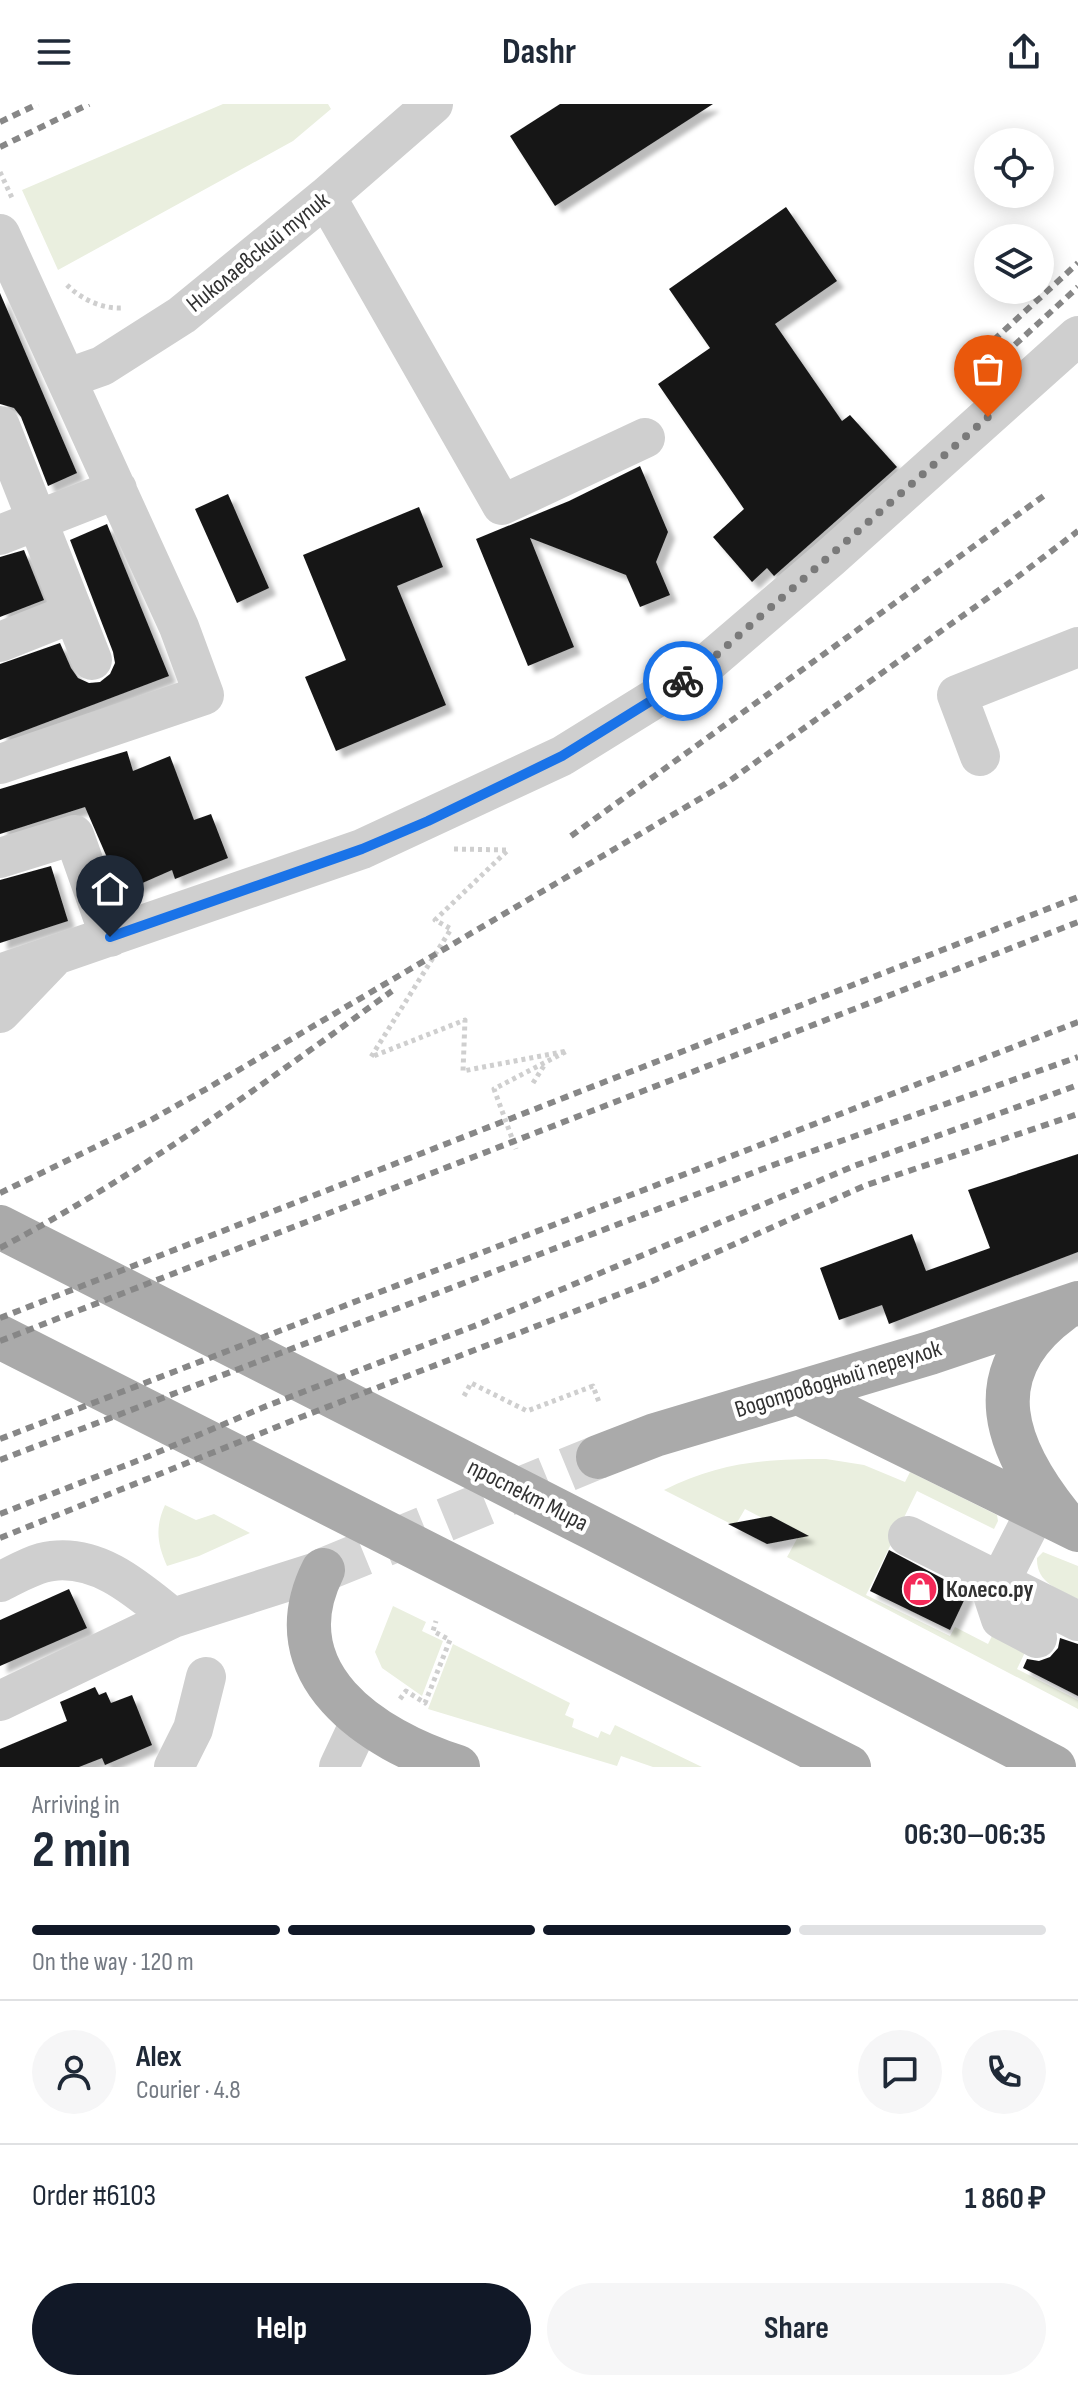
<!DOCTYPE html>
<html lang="en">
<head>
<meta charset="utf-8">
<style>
  body { margin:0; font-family:"Sofia Sans Condensed",sans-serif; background:#f6f6f7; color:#1f2937; height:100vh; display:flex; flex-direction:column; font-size:30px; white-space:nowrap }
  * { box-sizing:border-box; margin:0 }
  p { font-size:26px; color:#747a83 }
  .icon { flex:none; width:44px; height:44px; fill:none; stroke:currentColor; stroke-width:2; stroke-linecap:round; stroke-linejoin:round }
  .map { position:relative; height:1663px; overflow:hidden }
  .side { display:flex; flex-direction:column; background:#fff; flex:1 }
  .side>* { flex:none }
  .buttons { position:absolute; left:974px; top:24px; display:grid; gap:16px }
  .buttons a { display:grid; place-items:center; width:80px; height:80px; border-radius:50%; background:#fff; box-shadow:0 4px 20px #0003; font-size:40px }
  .pin { position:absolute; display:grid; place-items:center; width:68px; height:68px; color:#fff; margin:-82px -34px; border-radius:50% 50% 50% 0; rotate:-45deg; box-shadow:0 0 8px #0007 }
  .pin .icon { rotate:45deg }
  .courier { position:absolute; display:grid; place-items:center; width:80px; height:80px; margin:-40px; border:6px solid #1a73e8; border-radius:50%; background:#fff; color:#222; box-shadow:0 2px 10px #0007 }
  .head em { font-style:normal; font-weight:700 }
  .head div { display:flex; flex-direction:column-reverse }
  .head { display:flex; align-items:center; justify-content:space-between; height:136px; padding:0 32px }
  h1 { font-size:52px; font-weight:700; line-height:60px }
  .bar { display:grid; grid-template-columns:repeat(4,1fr); gap:12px 8px; align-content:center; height:96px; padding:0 32px }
  .bar i { height:10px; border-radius:6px; background:#e0e1e3 }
  .bar .on { background:#111827 }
  .bar p { grid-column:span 4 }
  .line { display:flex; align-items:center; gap:20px; padding:0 32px; border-top:2px solid #e0e1e3 }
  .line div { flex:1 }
  .round { display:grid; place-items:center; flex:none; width:84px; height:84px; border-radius:42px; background:#f6f6f7 }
  .cta { display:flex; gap:16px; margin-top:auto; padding:16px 32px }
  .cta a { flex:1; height:92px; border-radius:48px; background:#111827; color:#fff; font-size:32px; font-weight:700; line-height:92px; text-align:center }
  .cta a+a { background:#f6f6f7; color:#1f2937 }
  header { display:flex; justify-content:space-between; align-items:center; height:104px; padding:0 32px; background:#fff; font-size:36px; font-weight:700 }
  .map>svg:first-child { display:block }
  .green { fill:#eaefdf }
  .building { fill:#191919; filter:url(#shadow) }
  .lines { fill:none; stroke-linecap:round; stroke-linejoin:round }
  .major-tunnel { stroke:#d6d6d6; stroke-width:44; stroke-dasharray:44 22; stroke-linecap:butt }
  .path { stroke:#cfcfcf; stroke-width:5; stroke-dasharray:4 4; stroke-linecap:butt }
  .minor { stroke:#cfcfcf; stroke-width:40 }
  .major { stroke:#aaa; stroke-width:44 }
  .rail { stroke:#878787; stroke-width:6; stroke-dasharray:8 6; stroke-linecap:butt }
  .done { stroke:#7a7a7a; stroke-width:8; stroke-dasharray:0 14.4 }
  .route { stroke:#1a73e8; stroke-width:10 }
  .labels { text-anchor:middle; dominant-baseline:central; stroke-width:8; stroke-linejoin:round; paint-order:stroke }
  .street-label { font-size:24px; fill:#323232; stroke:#fff }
  .poi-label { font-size:24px; font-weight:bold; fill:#323232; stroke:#fff; text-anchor:start }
</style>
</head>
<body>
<header><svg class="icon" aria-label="menu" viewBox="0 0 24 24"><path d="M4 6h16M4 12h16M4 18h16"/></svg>Dashr<svg class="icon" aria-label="share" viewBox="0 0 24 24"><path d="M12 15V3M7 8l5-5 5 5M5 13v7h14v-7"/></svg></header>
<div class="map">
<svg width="1078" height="1663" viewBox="0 0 1078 1663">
  <defs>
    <filter id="shadow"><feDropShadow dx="7" dy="7" stdDeviation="2" flood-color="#0004"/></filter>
  </defs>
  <rect width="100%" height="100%" fill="#fff"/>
  <!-- green -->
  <path class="green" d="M 223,0 L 328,0 L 331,5 L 293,37 L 58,166 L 22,86 Z
    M 826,1355 L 864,1361 L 905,1378 L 910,1368 L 997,1411 L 998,1417 L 994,1425 L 917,1387 L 866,1491 L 950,1532 L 955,1523 L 988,1540 L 996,1524 L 1029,1540 L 1017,1565 L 1078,1596 L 1078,1605 L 787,1453 L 798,1433 L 745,1405 L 735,1422 L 664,1386 C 720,1358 765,1355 826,1355 Z
    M 165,1401 L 196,1416 L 214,1410 L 250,1429 L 199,1452 L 167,1462 C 157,1440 155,1423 165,1401 Z
    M 1043,1448 L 1078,1462 L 1078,1495 C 1059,1486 1036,1479 1037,1454 Z
    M 393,1502 L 426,1518 L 422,1527 L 443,1537 L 422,1592 L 382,1564 L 375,1548 Z
    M 453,1540 L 570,1599 L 565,1611 L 574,1615 L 572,1623 L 598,1634 L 601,1627 L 610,1631 L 615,1621 L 702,1663 L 653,1663 L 621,1652 L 617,1662 L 428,1605 Z"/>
  <!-- building -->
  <path class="building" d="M 560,0 L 713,0 L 555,102 L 510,32 Z
    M 786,103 L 837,177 L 775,220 L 842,317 L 850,311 L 897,363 L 774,472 L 767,464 L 752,478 L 713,433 L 744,405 L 658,280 L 710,244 L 669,185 Z
    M 0,189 L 77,369 L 48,382 L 21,313 L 14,304 L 0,300 Z
    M 640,362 L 668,428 L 656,458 L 670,491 L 640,503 L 626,471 L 530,434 L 574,543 L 528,562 L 476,435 L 569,397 Z
    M 228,390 L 269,484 L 237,499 L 195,405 Z
    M 419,403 L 443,463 L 397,482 L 446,601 L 336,647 L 305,573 L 346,556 L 303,451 Z
    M 107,420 L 169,572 L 0,636 L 0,560 L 60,539 L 71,564 L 78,574 L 89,579 L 100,578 L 110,570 L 115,559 L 113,548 L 70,436 Z
    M 24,446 L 44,496 L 0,513 L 0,453 Z
    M 127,647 L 133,667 L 170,652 L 194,716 L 211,710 L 228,754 L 175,775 L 172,766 L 122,788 L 85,703 L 0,730 L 0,685 Z
    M 51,762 L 68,817 L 0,839 L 0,776 Z
    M 1078,1050 L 1078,1148 L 889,1220 L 882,1201 L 839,1216 L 820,1164 L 912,1130 L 926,1167 L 990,1144 L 968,1086 Z
    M 771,1412 L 809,1432 L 767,1440 L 728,1420 Z
    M 889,1446 L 968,1488 L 950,1526 L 870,1487 Z
    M 69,1485 L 87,1524 L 0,1562 L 0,1516 Z
    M 1060,1534 L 1078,1540 L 1078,1592 L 1023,1564 L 1027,1555 L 1039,1557 L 1050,1553 L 1058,1544 Z
    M 95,1583 L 99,1591 L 106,1588 L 111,1599 L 132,1591 L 152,1641 L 105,1661 L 102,1654 L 79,1663 L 0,1663 L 0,1645 L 67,1617 L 60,1598 Z"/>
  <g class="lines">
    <!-- major-tunnel -->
    <path class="major-tunnel" d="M 323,1466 L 598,1353"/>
    <!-- path -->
    <path class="path" d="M 0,68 L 13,96
      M 67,181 C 81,195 102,205 122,204
      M 454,745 L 508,746 L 435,816 L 451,825 L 371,953 L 465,916 L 463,967 L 567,947 L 494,985 L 516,1045
      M 533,979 L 545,960
      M 464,1292 L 471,1279 L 527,1307 L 593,1282 L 599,1298
      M 400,1595 L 406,1587 L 425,1599 L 450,1536 L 433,1527 L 436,1517"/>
    <!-- minor -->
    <path class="minor" d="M 326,93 L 502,401 L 645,334
      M 0,130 L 179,523 L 204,591 L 0,660
      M 68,274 L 102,262 L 182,211 L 326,93 L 433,0
      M 0,322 L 92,556
      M 0,431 L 117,385
      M 0,538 L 73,509
      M 980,652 L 957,591 L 1078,543
      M 0,754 L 74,731 L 110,833
      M 0,870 L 362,745 L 562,652 L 696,569 L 830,454 L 1078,232
      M 0,909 L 51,856
      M 1037,1405 L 993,1491 L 1001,1515 L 1037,1534
      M 908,1432 L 1078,1517
      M 0,1478 C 16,1470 34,1459 52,1457 C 100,1451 138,1486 173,1514
      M 0,1597 L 173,1514 L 323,1466
      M 174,1663 L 193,1625 L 206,1573
      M 339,1663 L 361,1616"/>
    <!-- major -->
    <path class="major" d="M 0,1123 L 596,1426 L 1054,1663
      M 1061,1207 C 975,1270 1006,1346 1063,1416
      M 0,1233 L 849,1663
      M 799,1289 L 1078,1426
      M 598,1353 L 655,1331 L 930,1249 L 1078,1199
      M 323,1466 C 271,1570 372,1636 458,1663"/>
    <!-- rail -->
    <path class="rail" d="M 0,18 L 38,0
      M 0,43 L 89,0
      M 973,255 L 1078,159
      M 984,269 L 1078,183
      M 571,732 L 1045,391
      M 0,1089 L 149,1017 L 208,984 L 725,680 L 1016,474 L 1078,427
      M 0,1144 C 139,1071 265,979 392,887
      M 0,1214 L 1078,793
      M 0,1237 L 1078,818
      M 0,1335 L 1078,918
      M 0,1356 L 776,1060 L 1078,953
      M 0,1410 L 142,1355 L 264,1303 L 482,1219 L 854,1062 L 1078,981
      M 0,1434 L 304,1312 L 648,1179 L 864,1082 L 1078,1010"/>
  </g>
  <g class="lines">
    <!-- done -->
    <path class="done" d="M 683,577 L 696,569 L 988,313"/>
    <!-- route -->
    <path class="route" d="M 110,833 L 362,745 L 428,717 L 562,652 L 683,577"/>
  </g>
  <!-- icons -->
  <defs>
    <symbol id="shop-disc" viewBox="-11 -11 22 22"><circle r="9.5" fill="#f42958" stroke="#fff"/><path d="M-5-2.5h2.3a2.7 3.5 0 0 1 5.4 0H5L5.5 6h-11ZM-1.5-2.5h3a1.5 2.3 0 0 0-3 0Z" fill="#fff"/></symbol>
  </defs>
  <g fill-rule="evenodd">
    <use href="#shop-disc" x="900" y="1465" width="40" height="40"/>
  </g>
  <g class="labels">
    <!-- street labels -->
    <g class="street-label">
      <text transform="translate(258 148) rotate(-39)">Николаевский тупик</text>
      <text transform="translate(838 1275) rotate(-17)">Водопроводный переулок</text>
      <text transform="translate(528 1391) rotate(27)">проспект Мира</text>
    </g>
    <!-- poi labels -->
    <g class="poi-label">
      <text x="946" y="1485">Колесо.ру</text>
    </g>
  </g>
</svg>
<div class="buttons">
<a><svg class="icon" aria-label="locate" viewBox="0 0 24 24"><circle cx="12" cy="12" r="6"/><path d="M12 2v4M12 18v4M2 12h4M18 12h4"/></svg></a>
<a><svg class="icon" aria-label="layers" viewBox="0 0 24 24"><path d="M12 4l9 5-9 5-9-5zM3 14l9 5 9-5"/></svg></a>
</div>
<div class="pin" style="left:988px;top:313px;background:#ea580c"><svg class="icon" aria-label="bag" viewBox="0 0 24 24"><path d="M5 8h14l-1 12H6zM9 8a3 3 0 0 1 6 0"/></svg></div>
<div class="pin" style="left:110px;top:833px;background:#1f2937"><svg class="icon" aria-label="home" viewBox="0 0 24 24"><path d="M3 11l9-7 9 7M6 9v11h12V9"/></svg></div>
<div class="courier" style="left:683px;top:577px"><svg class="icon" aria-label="bike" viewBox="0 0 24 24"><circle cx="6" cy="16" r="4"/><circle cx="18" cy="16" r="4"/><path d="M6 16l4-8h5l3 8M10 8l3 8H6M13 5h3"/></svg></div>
</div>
<section class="side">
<div class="head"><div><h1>2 min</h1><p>Arriving in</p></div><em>06:30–06:35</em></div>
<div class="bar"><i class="on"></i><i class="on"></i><i class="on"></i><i></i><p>On the way · 120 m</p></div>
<div class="line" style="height:144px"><a class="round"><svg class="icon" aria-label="person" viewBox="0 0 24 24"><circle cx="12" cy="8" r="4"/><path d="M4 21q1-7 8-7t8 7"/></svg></a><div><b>Alex</b><p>Courier · 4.8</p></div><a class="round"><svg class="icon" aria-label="chat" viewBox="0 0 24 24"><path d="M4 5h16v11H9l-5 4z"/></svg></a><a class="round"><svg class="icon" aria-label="phone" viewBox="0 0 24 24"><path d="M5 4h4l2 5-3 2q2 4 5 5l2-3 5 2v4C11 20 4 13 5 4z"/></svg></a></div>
<div class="line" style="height:104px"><div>Order #6103</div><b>1 860 ₽</b></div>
<div class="cta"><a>Help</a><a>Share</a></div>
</section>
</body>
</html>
